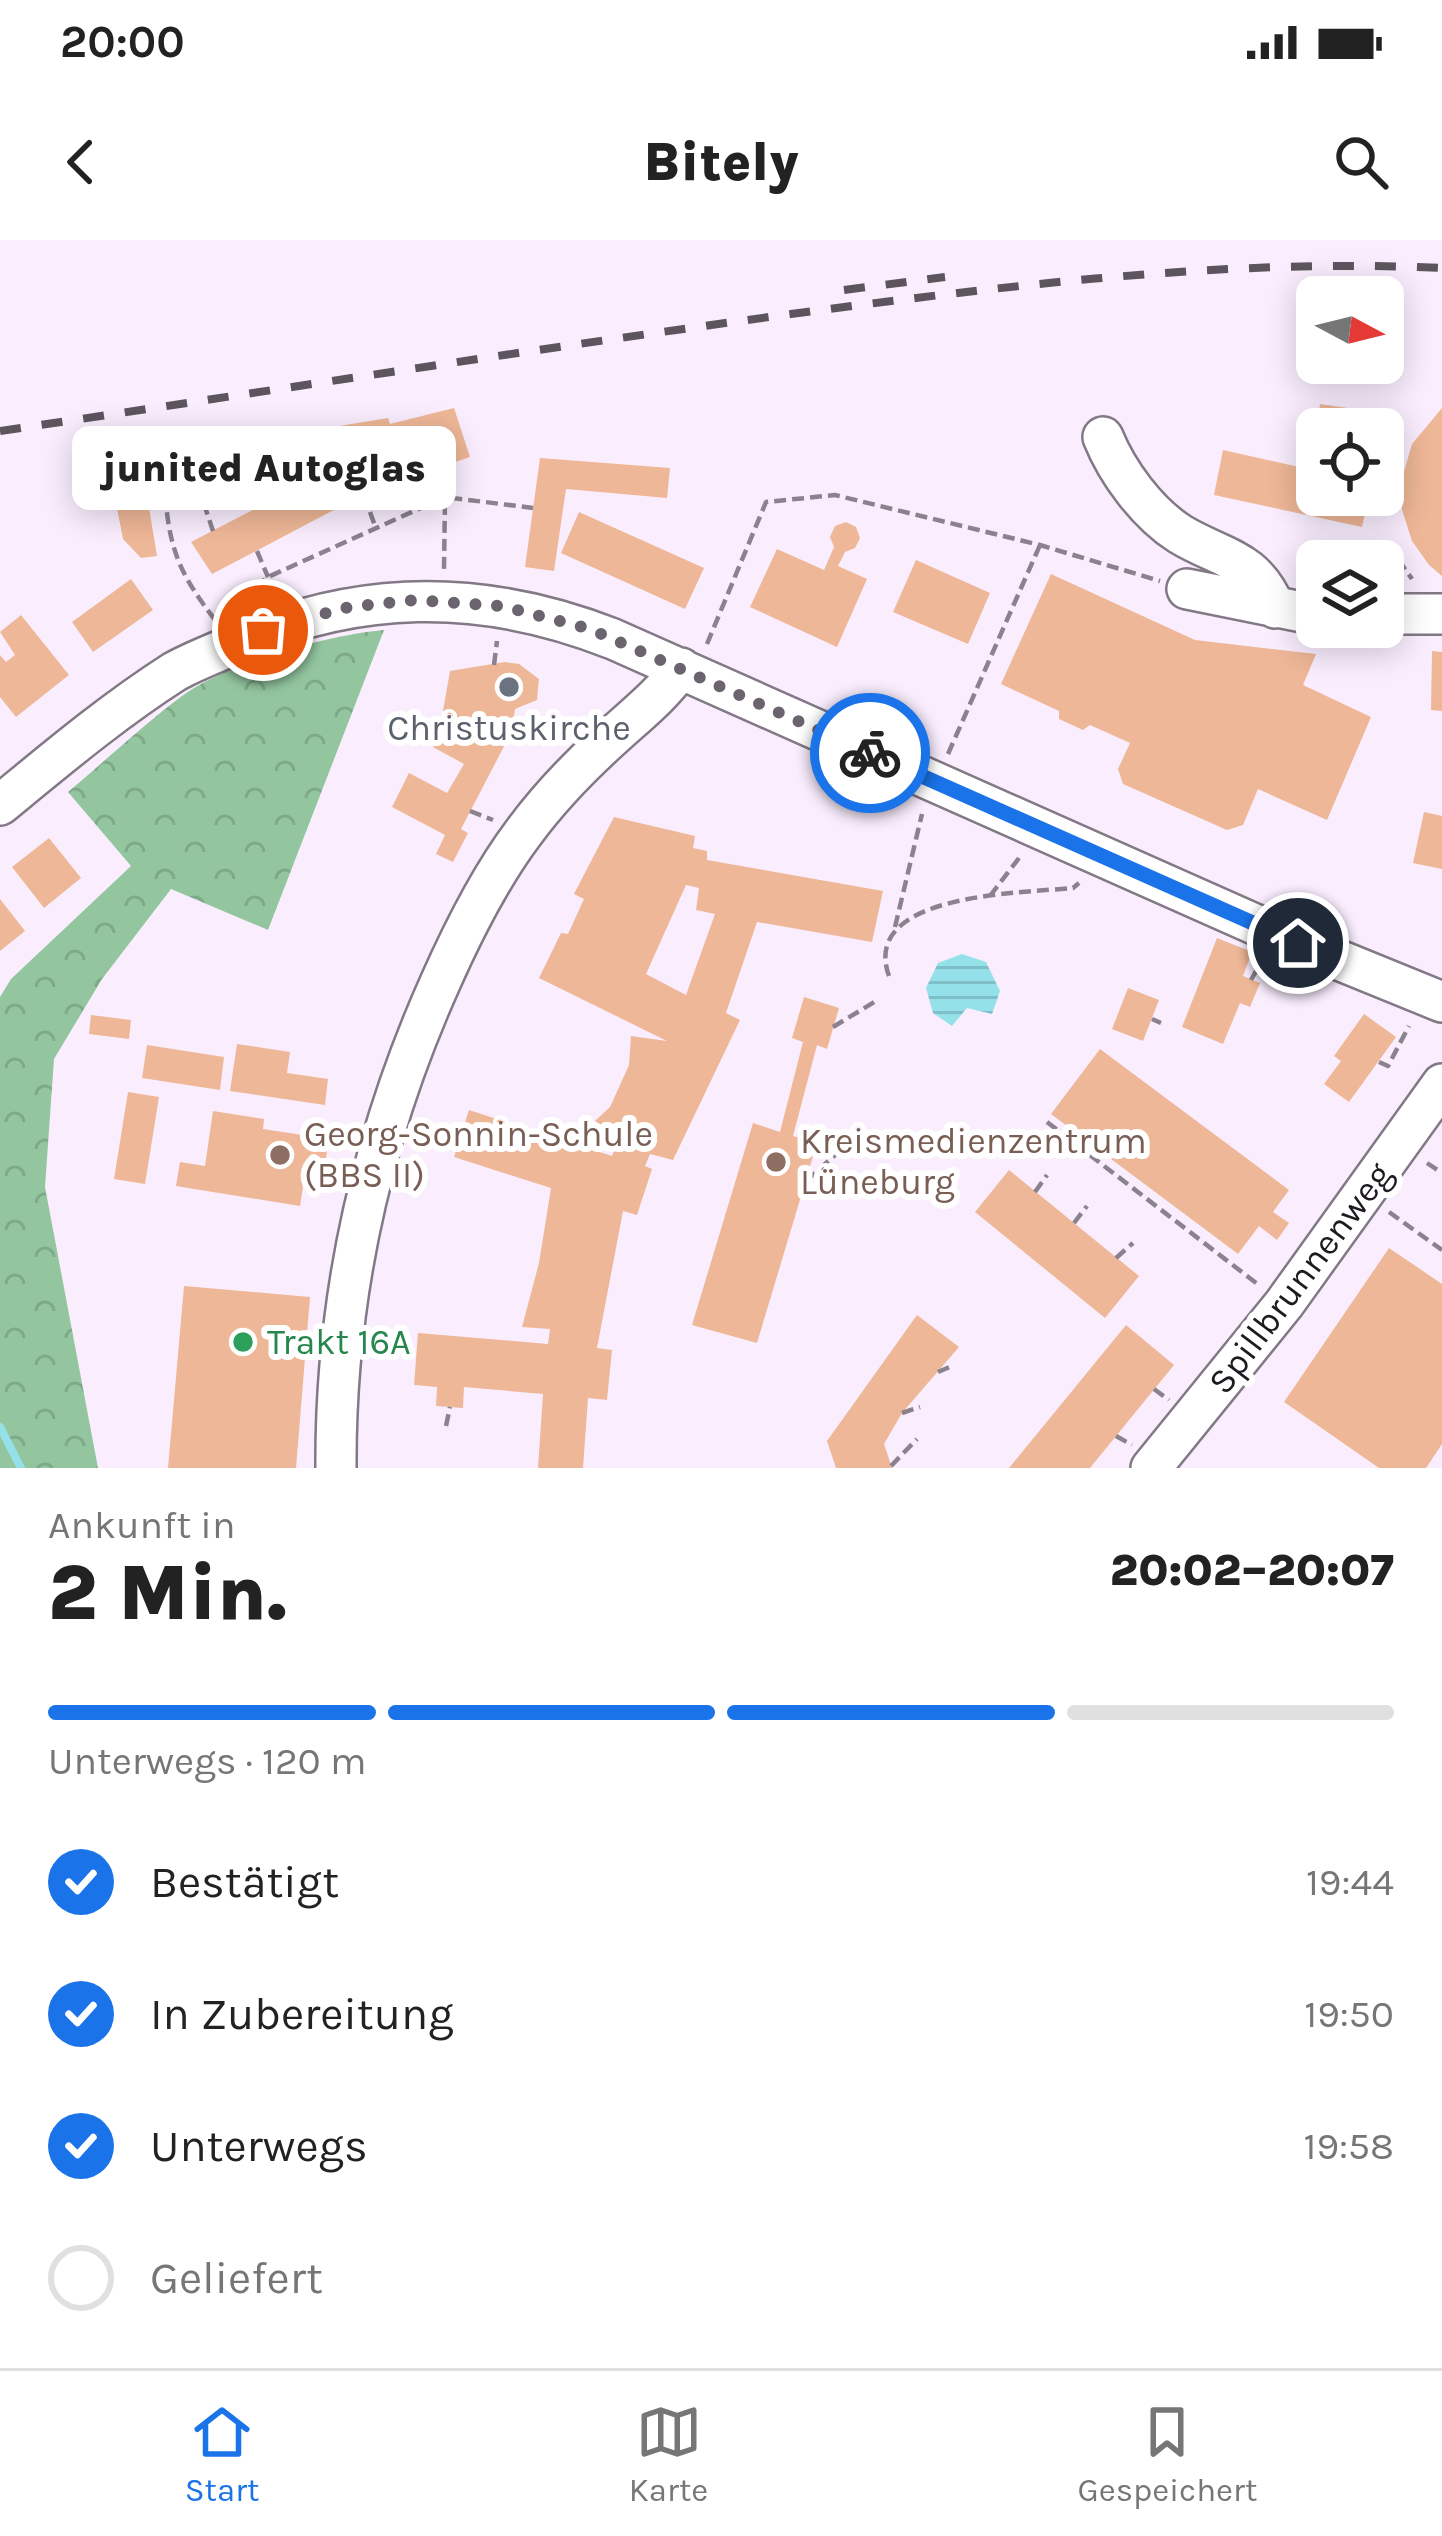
<!DOCTYPE html>
<html lang="de">
<head>
<meta charset="utf-8">
<style>
  body { margin:0; font-family:Karla,sans-serif; background:#f6f6f6; color:#222; height:100vh; display:flex; flex-direction:column; font-size:45px; white-space:nowrap }
  * { box-sizing:border-box; margin:0 }
  p { font-size:39px; color:#767676 }
  .icon { flex:none; width:66px; height:66px; fill:none; stroke:currentColor; stroke-width:2; stroke-linecap:round; stroke-linejoin:round }
  .map { position:relative; height:1228px; overflow:hidden }
  .drawer { display:flex; flex-direction:column; background:#fff; flex:1 }
  .drawer>* { flex:none }
  .needle { width:78px; rotate:97deg }
  .tools { position:absolute; left:1296px; top:36px; display:grid; gap:24px }
  .tools a { display:grid; place-items:center; width:108px; height:108px; border-radius:18px; background:#fff; box-shadow:0 6px 30px #0003; font-size:60px }
  .pin { position:absolute; display:grid; place-items:center; width:102px; height:102px; color:#fff; margin:-51px; border:6px solid #fff; border-radius:50%; box-shadow:0 3px 12px #0007 }
  .courier { position:absolute; display:grid; place-items:center; width:120px; height:120px; margin:-60px; border:9px solid #1a73e8; border-radius:50%; background:#fff; color:#222; box-shadow:0 3px 15px #0007 }
  .bubble { position:absolute; height:84px; border-radius:18px; background:#fff; box-shadow:0 6px 30px #0003; font-size:39px; font-weight:800; line-height:84px; text-align:center }
  .head em { font-style:normal; font-weight:800 }
  .head div { display:flex; flex-direction:column-reverse }
  .head { display:flex; align-items:center; justify-content:space-between; height:204px; padding:0 48px }
  h1 { font-size:78px; font-weight:800; line-height:90px }
  .bar { display:grid; grid-template-columns:repeat(4,1fr); gap:18px 12px; align-content:center; height:144px; padding:0 48px }
  .bar i { height:15px; border-radius:9px; background:#e0e0e0 }
  .bar .active { background:#1a73e8 }
  .bar p { grid-column:span 4 }
  ol { padding:0 48px; list-style:none }
  li { display:flex; align-items:center; gap:36px; height:132px }
  li p { margin-inline-start:auto }
  li .icon { padding:12px; border-radius:50%; background:#1a73e8; color:#fff; stroke-width:4 }
  li:last-child { color:#767676 }
  li i { width:66px; height:66px; border:6px solid #e0e0e0; border-radius:50% }
  .status { display:flex; justify-content:space-between; align-items:center; height:84px; padding:0 60px; background:#fff; direction:ltr }
  .status svg { height:33px; fill:currentColor }
  header { display:flex; justify-content:space-between; align-items:center; height:156px; padding:0 48px; background:#fff; font-size:54px; font-weight:800 }
  .tab-bar { display:flex; justify-content:space-around; align-items:center; height:168px; border-top:3px solid #e0e0e0; background:#fff; font-size:33px; color:#767676 }
  .tab-bar a { display:grid; justify-items:center; gap:6px }
  .tab-bar .active { color:#1a73e8 }
  .map>svg:first-child { display:block }
  .forest { fill:url(#forest-crowns) }
  .water { fill:url(#water-rules) }
  .lines { fill:none; stroke-linecap:round; stroke-linejoin:round }
  .stream { stroke:#94e1e9; stroke-width:8 }
  .building { fill:#eeb797; fill-rule:evenodd }
  .minor-casing { stroke:#827886; stroke-width:44 }
  .path { stroke:#8a828d; stroke-width:4.5; stroke-dasharray:12 6; stroke-linecap:butt }
  .minor { stroke:#fff; stroke-width:39 }
  .rail { stroke:#5c555e; stroke-width:8; stroke-dasharray:21 21; stroke-linecap:butt }
  .done { stroke:#6b646e; stroke-width:12; stroke-dasharray:0 21.6 }
  .route { stroke:#1a73e8; stroke-width:15 }
  .worship-dot { fill:#6b7280; stroke:#fff; stroke-width:4.5 }
  .education-dot { fill:#8d6e63; stroke:#fff; stroke-width:4.5 }
  .leisure-dot { fill:#2e9e5b; stroke:#fff; stroke-width:4.5 }
  .labels { text-anchor:middle; dominant-baseline:central; stroke-width:12; stroke-linejoin:round; paint-order:stroke }
  .worship-label { font-size:36px; fill:#5b616d; stroke:#fff }
  .education-label { font-size:36px; fill:#785e54; stroke:#fff; text-anchor:start }
  .street-label { font-size:36px; fill:#1e1a20; stroke:#fff }
  .leisure-label { font-size:36px; fill:#27864d; stroke:#fff; text-anchor:start }
</style>
</head>
<body>
<div class="status"><b>20:00</b><svg viewBox="0 0 49 12"><path d="M0 12V9h3v3zM5 12V6h3v6zM10 12V3h3v9zM15 12V0h3v12zM26 1h20v11H26zM47 4h2v5h-2z"/></svg></div>
<header><svg class="icon" aria-label="back" viewBox="0 0 24 24"><path d="M15 5l-7 7 7 7"/></svg>Bitely<svg class="icon" aria-label="search" viewBox="0 0 24 24"><circle cx="10" cy="10" r="6"/><path d="M15 15l6 6"/></svg></header>
<div class="map">
<svg width="1442" height="1228" viewBox="0 0 1442 1228">
  <defs>
    <pattern id="forest-crowns" width="20" height="18" patternUnits="userSpaceOnUse" patternTransform="scale(3)"><rect width="20" height="18" fill="#93c69f"/><path d="M2 6a3 3 0 1 1 6 0M12 15a3 3 0 1 1 6 0" fill="none" stroke="#7eaa89"/></pattern>
    <pattern id="water-rules" width="6" height="5" patternUnits="userSpaceOnUse" patternTransform="scale(3)"><rect width="6" height="5" fill="#94e1e9"/><path d="M0 2.5h6" fill="none" stroke="#7fc0c8"/></pattern>
  </defs>
  <rect width="100%" height="100%" fill="#faeefe"/>
  <!-- forest -->
  <path class="forest" d="M 384,390 L 268,690 L 171,649 L 102,739 L 54,819 L 45,947 L 98,1228 L 0,1228 L 0,757 L 11,739 L 131,626 L 68,552 C 105,521 142,486 182,456 C 227,423 328,395 384,390 Z"/>
  <!-- water -->
  <path class="water" d="M 962,714 L 986,722 L 1000,751 L 992,774 L 967,768 L 952,786 L 933,773 L 926,748 L 938,723 Z"/>
  <g class="lines">
    <!-- stream -->
    <path class="stream" d="M 0,1187 L 21,1228"/>
  </g>
  <!-- building -->
  <path class="building" d="M 1320,164 L 1368,171 L 1365,189 L 1317,189 Z
    M 454,168 L 470,217 L 370,251 L 212,334 L 191,302 L 334,228 L 327,188 L 388,178 L 390,184 Z
    M 1442,168 L 1442,336 L 1429,325 L 1412,301 L 1402,270 L 1401,242 L 1412,204 Z
    M 139,207 L 157,316 L 141,318 L 123,299 L 106,212 Z
    M 1223,210 L 1317,231 L 1317,255 L 1369,255 L 1362,287 L 1214,255 Z
    M 540,218 L 670,228 L 667,258 L 566,249 L 554,331 L 525,327 Z
    M 579,272 L 704,328 L 685,369 L 561,313 Z
    M 846,282 L 856,287 L 860,298 L 855,308 L 845,312 L 838,326 L 867,339 L 837,407 L 750,367 L 777,309 L 824,330 L 834,307 L 830,297 L 835,286 Z
    M 916,320 L 990,353 L 968,404 L 893,372 Z
    M 1051,334 L 1195,400 L 1316,414 L 1303,445 L 1371,477 L 1327,580 L 1258,549 L 1243,585 L 1227,590 L 1123,544 L 1118,529 L 1130,503 L 1090,485 L 1083,490 L 1059,479 L 1059,471 L 1001,444 Z
    M 131,339 L 153,370 L 93,412 L 72,382 Z
    M 21,375 L 69,435 L 16,477 L 0,457 L 0,415 L 6,422 L 15,415 L 0,392 Z
    M 1432,411 L 1442,412 L 1442,471 L 1431,470 Z
    M 505,422 L 519,424 L 539,439 L 537,460 L 515,469 L 512,491 L 461,589 L 468,593 L 453,622 L 436,614 L 445,595 L 392,567 L 409,533 L 447,553 L 464,524 L 433,507 L 453,476 L 443,471 L 450,431 Z
    M 1424,572 L 1442,576 L 1442,629 L 1413,623 Z
    M 614,577 L 695,596 L 693,608 L 707,611 L 707,620 L 883,651 L 872,702 L 757,682 L 726,773 L 740,780 L 673,920 L 650,914 L 645,926 L 652,929 L 637,975 L 623,971 L 597,1108 L 612,1110 L 607,1160 L 588,1158 L 583,1228 L 538,1228 L 543,1154 L 464,1147 L 463,1168 L 436,1166 L 437,1147 L 414,1145 L 418,1093 L 548,1104 L 550,1089 L 522,1087 L 539,1023 L 551,948 L 454,917 L 469,870 L 612,916 L 619,897 L 595,881 L 610,867 L 629,825 L 631,796 L 667,801 L 539,738 L 561,693 L 568,694 L 584,659 L 574,654 ZM 686,645 L 699,648 L 696,670 L 715,674 L 686,755 L 646,734 Z
    M 49,598 L 81,638 L 44,668 L 12,627 Z
    M 0,659 L 25,691 L 0,711 Z
    M 1217,698 L 1252,712 L 1243,736 L 1260,743 L 1250,767 L 1240,763 L 1223,804 L 1182,787 Z
    M 1128,748 L 1159,760 L 1143,801 L 1112,789 Z
    M 804,757 L 839,768 L 827,809 L 817,805 L 793,896 L 817,903 L 757,1103 L 692,1085 L 753,883 L 780,892 L 803,802 L 792,798 Z
    M 1364,774 L 1396,797 L 1349,862 L 1324,844 L 1341,821 L 1334,816 Z
    M 91,775 L 131,780 L 129,799 L 89,794 Z
    M 237,804 L 290,812 L 287,833 L 328,839 L 325,865 L 230,851 Z
    M 147,805 L 224,817 L 220,850 L 142,838 Z
    M 1100,809 L 1289,950 L 1273,972 L 1289,983 L 1277,1000 L 1259,986 L 1238,1014 L 1051,874 Z
    M 128,852 L 159,857 L 145,944 L 114,939 Z
    M 213,871 L 264,879 L 263,889 L 329,899 L 322,943 L 304,940 L 300,966 L 176,946 L 180,922 L 205,926 Z
    M 1009,930 L 1139,1036 L 1105,1078 L 975,972 Z
    M 1389,1008 L 1442,1044 L 1442,1204 L 1426,1228 L 1379,1228 L 1284,1162 Z
    M 184,1046 L 310,1057 L 296,1228 L 168,1228 Z
    M 917,1075 L 959,1107 L 902,1173 L 884,1204 L 892,1228 L 836,1228 L 827,1201 Z
    M 1126,1085 L 1174,1125 L 1090,1228 L 1009,1228 Z"/>
  <g class="lines">
    <defs>
      <path id="minor" d="M 1103,197 C 1117,232 1147,273 1180,294 C 1221,319 1254,317 1275,368
        M 1187,349 L 1317,375
        M 1383,374 L 1442,374
        M 0,565 C 56,519 113,471 174,432 C 190,423 208,416 224,409 C 353,348 481,347 613,399 L 1297,703 L 1442,762
        M 336,1228 C 335,1059 371,897 440,743 C 463,691 490,637 524,592 C 549,558 580,526 611,498 C 636,475 661,456 681,428
        M 1151,1228 L 1284,1064 L 1442,844"/>
    </defs>
    <!-- minor casing -->
    <use href="#minor" class="minor-casing"/>
    <!-- path -->
    <path class="path" d="M 435,228 L 445,257 L 533,268
      M 198,246 L 213,291
      M 364,255 L 375,286
      M 1388,305 L 1412,339
      M 257,311 L 268,337
      M 228,370 L 268,337 L 445,257 L 444,330
      M 215,380 C 184,339 171,316 166,264 L 198,246 L 332,217
      M 707,404 L 766,262 L 835,255 L 1040,305 L 1160,341
      M 494,425 L 497,401
      M 514,481 L 567,492
      M 948,514 L 1040,305
      M 470,571 L 493,580
      M 990,656 L 1019,618
      M 895,687 L 922,574
      M 889,736 C 859,653 1023,653 1073,648 L 1079,643
      M 1251,740 L 1260,724
      M 1152,779 L 1161,783
      M 833,787 L 876,761
      M 1379,822 L 1388,826 L 1409,786
      M 1047,882 L 1260,1046
      M 1427,923 L 1442,933
      M 806,941 L 852,900
      M 1035,952 L 1047,935
      M 1389,972 L 1442,1010
      M 1074,983 L 1087,966
      M 1116,1018 L 1133,1003
      M 938,1132 L 954,1125
      M 1154,1149 L 1169,1160
      M 902,1173 L 920,1167
      M 446,1186 L 450,1167
      M 1116,1196 L 1132,1205
      M 891,1226 L 917,1199"/>
    <!-- minor -->
    <use href="#minor" class="minor"/>
    <!-- rail -->
    <path class="rail" d="M 844,50 L 945,37
      M 0,191 C 264,152 526,110 791,74 C 1004,46 1227,18 1442,28"/>
  </g>
  <g class="lines">
    <!-- done -->
    <path class="done" d="M 263,390 L 349,367 L 416,360 L 502,366 L 590,389 L 870,513"/>
    <!-- route -->
    <path class="route" d="M 870,513 L 1298,703"/>
  </g>
  <!-- markers -->
  <circle class="worship-dot" cx="509" cy="447" r="12"/>
  <g class="education-dot">
    <circle cx="280" cy="915" r="12"/>
    <circle cx="776" cy="922" r="12"/>
  </g>
  <circle class="leisure-dot" cx="243" cy="1102" r="12"/>
  <g class="labels">
    <!-- worship labels -->
    <g class="worship-label">
      <text x="509" y="488">Christuskirche</text>
    </g>
    <!-- education labels -->
    <g class="education-label">
      <text x="304" y="894">Georg-Sonnin-Schule<tspan x="304" dy="41">(BBS II)</tspan></text>
      <text x="800" y="901">Kreismedienzentrum<tspan x="800" dy="41">Lüneburg</tspan></text>
    </g>
    <!-- street labels -->
    <g class="street-label">
      <text transform="translate(1300 1038) rotate(-53)">Spillbrunnenweg</text>
    </g>
    <!-- leisure labels -->
    <g class="leisure-label">
      <text x="267" y="1102">Trakt 16A</text>
    </g>
  </g>
</svg>
<div class="tools">
<a><svg class="needle" viewBox="-14 -14 28 28"><path d="M0-13l5 13h-10z" fill="#e53935"/><path d="M0 13l5-13h-10z" fill="#767676"/></svg></a>
<a><svg class="icon" aria-label="locate" viewBox="0 0 24 24"><circle cx="12" cy="12" r="6"/><path d="M12 2v4M12 18v4M2 12h4M18 12h4"/></svg></a>
<a><svg class="icon" aria-label="layers" viewBox="0 0 24 24"><path d="M12 4l9 5-9 5-9-5zM3 14l9 5 9-5"/></svg></a>
</div>
<div class="pin" style="left:263px;top:390px;background:#ea580c"><svg class="icon" aria-label="bag" viewBox="0 0 24 24"><path d="M5 8h14l-1 12H6zM9 8a3 3 0 0 1 6 0"/></svg></div>
<div class="pin" style="left:1298px;top:703px;background:#1f2937"><svg class="icon" aria-label="home" viewBox="0 0 24 24"><path d="M3 11l9-7 9 7M6 9v11h12V9"/></svg></div>
<div class="courier" style="left:870px;top:513px"><svg class="icon" aria-label="bike" viewBox="0 0 24 24"><circle cx="6" cy="16" r="4"/><circle cx="18" cy="16" r="4"/><path d="M6 16l4-8h5l3 8M10 8l3 8H6M13 5h3"/></svg></div>
<div class="bubble" style="left:72px;top:186px;width:384px">junited Autoglas</div>
</div>
<section class="drawer">
<div class="head"><div><h1>2 Min.</h1><p>Ankunft in</p></div><em>20:02–20:07</em></div>
<div class="bar"><i class="active"></i><i class="active"></i><i class="active"></i><i></i><p>Unterwegs · 120 m</p></div>
<ol>
<li><svg class="icon" aria-label="check" viewBox="0 0 24 24"><path d="M5 12l5 5 9-10"/></svg>Bestätigt<p>19:44</p></li>
<li><svg class="icon" aria-label="check" viewBox="0 0 24 24"><path d="M5 12l5 5 9-10"/></svg>In Zubereitung<p>19:50</p></li>
<li><svg class="icon" aria-label="check" viewBox="0 0 24 24"><path d="M5 12l5 5 9-10"/></svg>Unterwegs<p>19:58</p></li>
<li><i></i>Geliefert</li>
</ol>
</section>
<nav class="tab-bar">
<a class="active"><svg class="icon" aria-label="home" viewBox="0 0 24 24"><path d="M3 11l9-7 9 7M6 9v11h12V9"/></svg>Start</a>
<a><svg class="icon" aria-label="map" viewBox="0 0 24 24"><path d="M3 6l6-2 6 2 6-2v14l-6 2-6-2-6 2zM9 4v14M15 6v14"/></svg>Karte</a>
<a><svg class="icon" aria-label="saved" viewBox="0 0 24 24"><path d="M7 4h10v16l-5-4-5 4z"/></svg>Gespeichert</a>
</nav>
</body>
</html>
